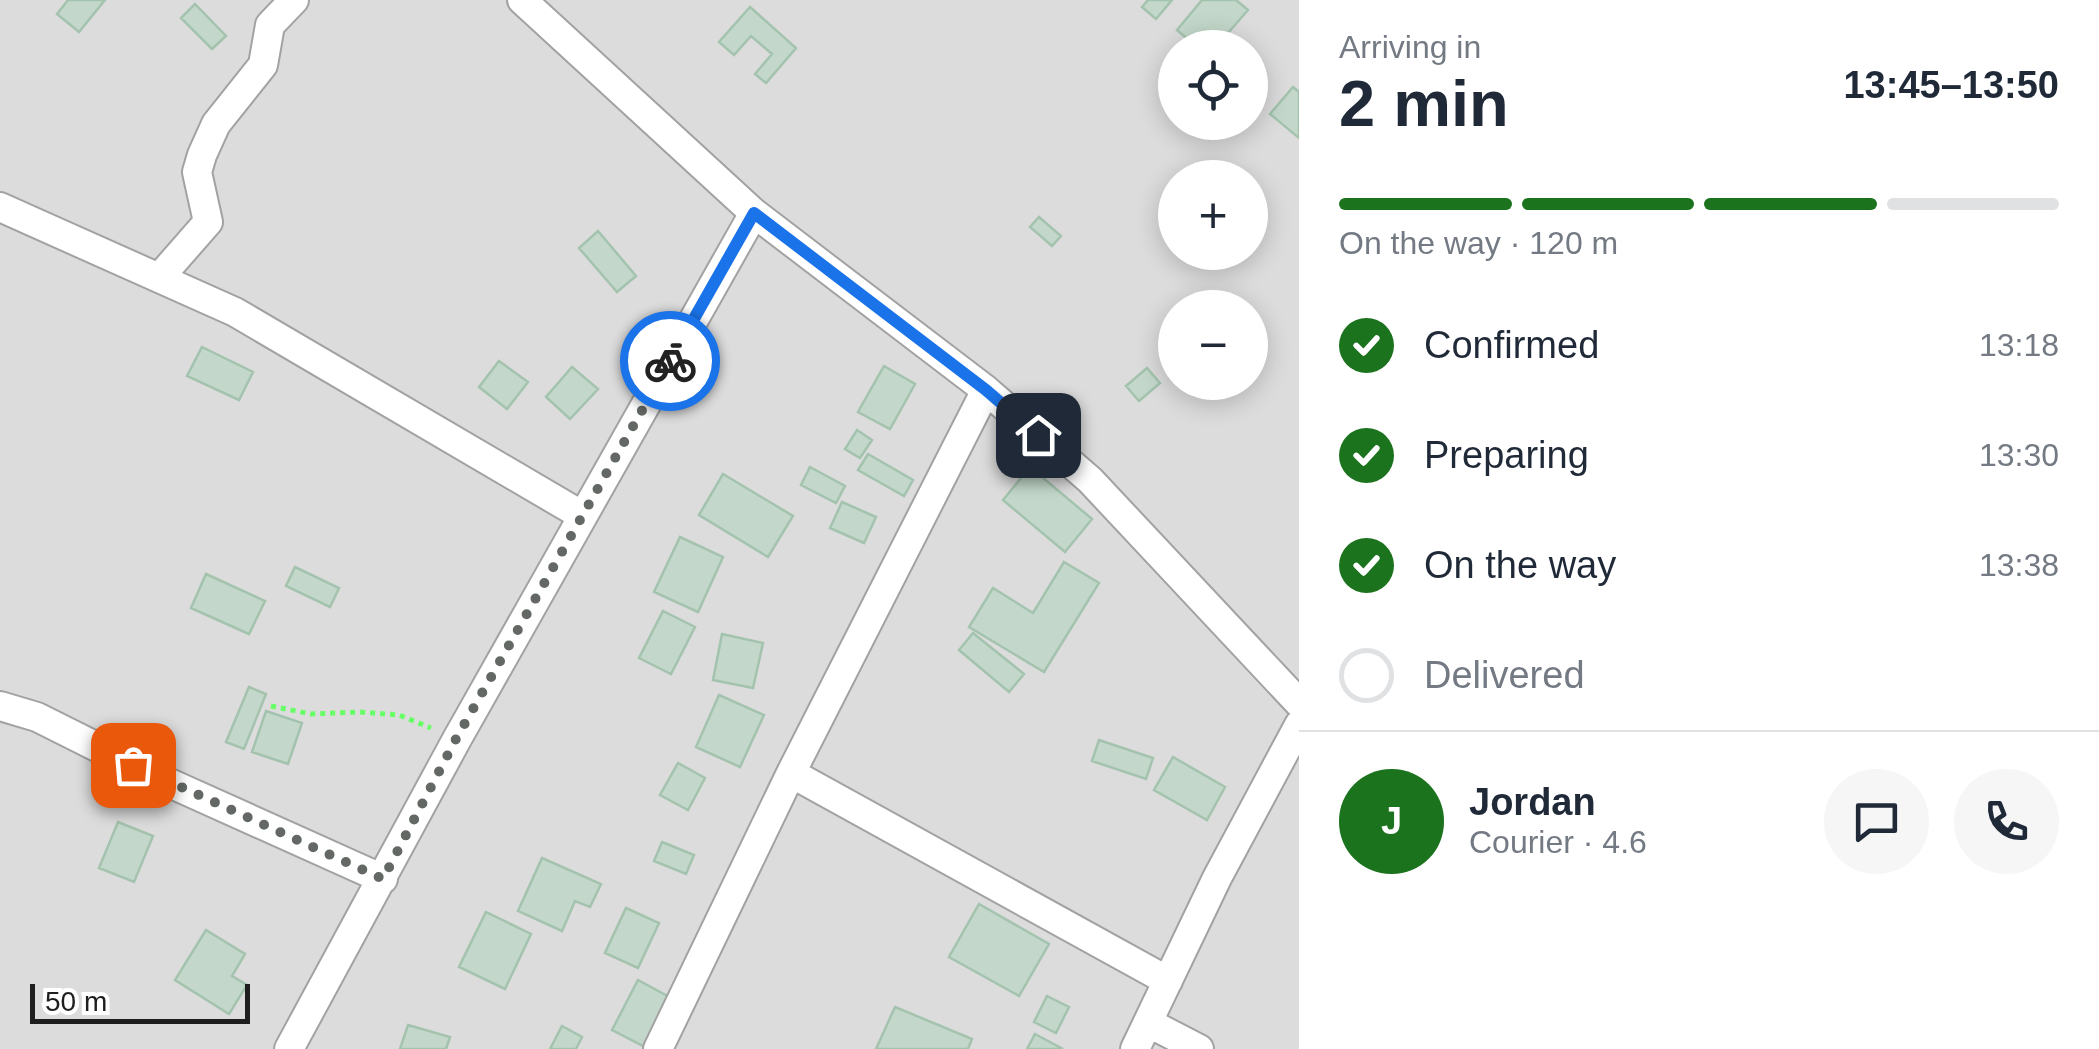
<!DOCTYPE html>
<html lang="en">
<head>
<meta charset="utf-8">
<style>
  body { margin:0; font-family:Helvetica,sans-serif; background:#f6f6f7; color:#1f2937; height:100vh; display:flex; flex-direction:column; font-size:38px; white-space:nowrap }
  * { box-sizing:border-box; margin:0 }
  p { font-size:32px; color:#747a83 }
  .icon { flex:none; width:55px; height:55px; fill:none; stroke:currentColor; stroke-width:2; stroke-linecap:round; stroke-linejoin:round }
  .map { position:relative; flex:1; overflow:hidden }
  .panel { display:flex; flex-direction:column; background:#fff; width:800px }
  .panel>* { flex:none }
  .fabs { position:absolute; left:1158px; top:30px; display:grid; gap:20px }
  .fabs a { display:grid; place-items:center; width:110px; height:110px; border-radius:50%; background:#fff; box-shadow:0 5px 25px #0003; font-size:50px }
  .scale { position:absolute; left:30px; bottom:25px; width:220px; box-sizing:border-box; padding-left:10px; border:5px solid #1e1e1e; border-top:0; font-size:28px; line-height:35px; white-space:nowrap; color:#1e1e1e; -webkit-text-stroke:8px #fff; paint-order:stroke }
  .pin { position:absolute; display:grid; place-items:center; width:85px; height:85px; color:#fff; margin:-42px; border-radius:20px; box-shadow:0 5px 15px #0006 }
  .courier { position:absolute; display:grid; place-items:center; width:100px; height:100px; margin:-50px; border:8px solid #1a73e8; border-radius:50%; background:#fff; color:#222; box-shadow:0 2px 12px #0007 }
  .summary em { font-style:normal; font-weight:600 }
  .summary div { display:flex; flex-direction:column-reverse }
  .summary { display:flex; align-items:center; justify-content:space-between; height:170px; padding:0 40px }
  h1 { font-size:65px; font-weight:600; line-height:75px }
  .bar { display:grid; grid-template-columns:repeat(4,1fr); gap:15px 10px; align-content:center; height:120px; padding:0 40px }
  .bar i { height:12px; border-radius:8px; background:#e0e1e3 }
  .bar .on { background:#1c731e }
  .bar p { grid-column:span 4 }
  .line { display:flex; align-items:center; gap:25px; padding:0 40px; border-top:2px solid #e0e1e3 }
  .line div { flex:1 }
  .round { display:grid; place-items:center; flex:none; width:105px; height:105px; border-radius:52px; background:#f6f6f7 }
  ol { padding:0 40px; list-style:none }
  li { display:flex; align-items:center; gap:30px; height:110px }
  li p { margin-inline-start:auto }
  li .icon { padding:10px; border-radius:50%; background:#1c731e; color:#fff; stroke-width:4 }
  li:last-child { color:#747a83 }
  li i { width:55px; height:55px; border:5px solid #e0e1e3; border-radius:50% }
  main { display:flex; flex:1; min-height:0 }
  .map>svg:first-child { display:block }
  .residential { fill:#dbdcdb; fill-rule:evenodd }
  .building { fill:#c3d8ca; stroke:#a4c3ae; stroke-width:2.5 }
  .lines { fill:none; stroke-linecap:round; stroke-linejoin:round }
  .street-casing { stroke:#a2a2a2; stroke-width:32 }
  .path { stroke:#67ff66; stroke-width:5; stroke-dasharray:5 5; stroke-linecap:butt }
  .street { stroke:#fff; stroke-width:28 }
  .done { stroke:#636865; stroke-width:10; stroke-dasharray:0 18 }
  .route { stroke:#1a73e8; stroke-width:12 }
</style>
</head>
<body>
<main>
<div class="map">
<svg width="1299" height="1049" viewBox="0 0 1299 1049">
  <rect width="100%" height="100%" fill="#e3f0ea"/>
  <!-- residential -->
  <path class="residential" d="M 0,0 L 1299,0 L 1299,1049 L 0,1049 ZM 1175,48 L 1250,48 L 1250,122 L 1175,122 ZM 1175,178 L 1250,178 L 1250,252 L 1175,252 ZM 1175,308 L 1250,308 L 1250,382 L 1175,382 Z"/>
  <!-- building -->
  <path class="building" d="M 68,0 L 105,0 L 79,32 L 57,14 Z
    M 1148,0 L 1172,0 L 1156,19 L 1142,7 Z
    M 1202,0 L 1236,0 L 1248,10 L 1215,48 L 1198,48 L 1177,30 Z
    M 195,4 L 226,36 L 212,49 L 181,18 Z
    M 750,7 L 796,48 L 766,83 L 755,74 L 772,54 L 751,36 L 734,55 L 719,42 Z
    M 1293,87 L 1299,92 L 1299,138 L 1270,114 Z
    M 1039,217 L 1061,236 L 1052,246 L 1030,227 Z
    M 598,231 L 636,276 L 617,292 L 579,248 Z
    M 202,347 L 253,372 L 239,400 L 187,376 Z
    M 499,361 L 528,382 L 507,409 L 479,387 Z
    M 884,366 L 915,384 L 890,429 L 858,412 Z
    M 572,367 L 598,389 L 570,419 L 546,397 Z
    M 1147,368 L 1160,383 L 1139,401 L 1126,386 Z
    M 857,430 L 872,440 L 860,458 L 845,449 Z
    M 868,454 L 913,480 L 904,496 L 858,470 Z
    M 810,467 L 845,486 L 836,503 L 801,485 Z
    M 1030,467 L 1092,519 L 1065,552 L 1003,500 Z
    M 723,474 L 793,516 L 768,557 L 699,515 Z
    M 842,502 L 876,517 L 864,543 L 830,528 Z
    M 680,537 L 723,557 L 698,612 L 654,592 Z
    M 1064,562 L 1099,583 L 1044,672 L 969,627 L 993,588 L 1033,613 Z
    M 295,567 L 339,588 L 330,607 L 286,586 Z
    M 206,574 L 265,601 L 249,634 L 191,608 Z
    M 663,611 L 695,627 L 671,674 L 639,658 Z
    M 973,633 L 1024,674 L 1009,692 L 959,650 Z
    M 722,634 L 763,643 L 753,688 L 713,680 Z
    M 249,687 L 266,694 L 244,749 L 226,742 Z
    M 719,695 L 764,715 L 740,767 L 696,747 Z
    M 266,711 L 302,723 L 288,764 L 252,752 Z
    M 1099,740 L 1153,758 L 1146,779 L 1092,761 Z
    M 1173,757 L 1225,787 L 1207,820 L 1154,790 Z
    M 678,763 L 705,778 L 688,810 L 660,795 Z
    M 118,822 L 153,836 L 134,882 L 99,868 Z
    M 662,842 L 694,855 L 686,874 L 654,861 Z
    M 542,858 L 601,884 L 590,907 L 575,901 L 562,931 L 518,911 Z
    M 979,904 L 1049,944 L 1019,996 L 949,957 Z
    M 626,908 L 659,923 L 638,968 L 605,953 Z
    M 486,912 L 531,934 L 505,989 L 459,967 Z
    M 206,930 L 245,954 L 232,976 L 247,985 L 229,1014 L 175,980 Z
    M 638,980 L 673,999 L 647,1048 L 612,1030 Z
    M 1047,996 L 1069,1007 L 1056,1033 L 1034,1022 Z
    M 895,1007 L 972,1039 L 968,1049 L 876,1049 Z
    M 408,1025 L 450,1037 L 446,1049 L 400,1049 Z
    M 562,1026 L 582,1037 L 576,1049 L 550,1049 Z
    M 1035,1034 L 1063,1049 L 1027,1049 Z"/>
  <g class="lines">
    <defs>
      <path id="street" d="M 522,0 L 754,213 L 986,390 L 1090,480 L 1299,703
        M 0,207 L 235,312 L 583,516
        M 159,278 L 208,222 L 197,172 L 202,155 L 216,124 L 263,65 L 270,25 L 294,0
        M 0,706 L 37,717 L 165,781 L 383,879
        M 791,773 L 1168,981
        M 1149,1023 L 1199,1049
        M 289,1049 L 457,739 L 754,213
        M 658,1049 L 791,773 L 986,390
        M 1135,1049 L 1217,878 L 1299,725"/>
    </defs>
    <!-- street casing -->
    <use href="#street" class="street-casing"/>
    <!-- path -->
    <path class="path" d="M 271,706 L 311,714 L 360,712 L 399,715 L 431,728"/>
    <!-- street -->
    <use href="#street" class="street"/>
  </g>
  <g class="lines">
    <!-- done -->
    <path class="done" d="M 133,765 L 383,879 L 456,739 L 670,361"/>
    <!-- route -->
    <path class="route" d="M 670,361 L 754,213 L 986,390 L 1038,435"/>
  </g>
</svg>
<div class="fabs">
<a><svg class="icon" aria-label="locate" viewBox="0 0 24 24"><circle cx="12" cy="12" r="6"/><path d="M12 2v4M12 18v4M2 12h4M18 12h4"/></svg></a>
<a>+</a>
<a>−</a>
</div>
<div class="scale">50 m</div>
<div class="pin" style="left:133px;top:765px;background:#ea580c"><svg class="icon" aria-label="bag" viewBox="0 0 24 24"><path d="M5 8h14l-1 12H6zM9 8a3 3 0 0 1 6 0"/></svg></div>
<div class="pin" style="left:1038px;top:435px;background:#1f2937"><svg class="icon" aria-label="home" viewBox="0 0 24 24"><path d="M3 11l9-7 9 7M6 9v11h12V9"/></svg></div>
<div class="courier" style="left:670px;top:361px"><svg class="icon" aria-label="bike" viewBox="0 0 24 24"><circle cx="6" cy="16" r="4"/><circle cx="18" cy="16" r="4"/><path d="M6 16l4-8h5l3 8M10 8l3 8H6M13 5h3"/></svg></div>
</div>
<section class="panel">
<div class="summary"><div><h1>2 min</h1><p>Arriving in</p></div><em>13:45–13:50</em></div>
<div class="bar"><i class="on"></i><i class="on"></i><i class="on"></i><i></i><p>On the way · 120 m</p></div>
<ol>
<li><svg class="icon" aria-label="check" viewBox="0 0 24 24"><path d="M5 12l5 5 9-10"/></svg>Confirmed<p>13:18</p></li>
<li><svg class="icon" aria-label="check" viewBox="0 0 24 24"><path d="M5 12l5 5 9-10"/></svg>Preparing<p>13:30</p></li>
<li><svg class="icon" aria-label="check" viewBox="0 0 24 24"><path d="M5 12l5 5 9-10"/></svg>On the way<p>13:38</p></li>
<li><i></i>Delivered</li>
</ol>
<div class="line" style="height:180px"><b class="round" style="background:#1c731e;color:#fff">J</b><div><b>Jordan</b><p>Courier · 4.6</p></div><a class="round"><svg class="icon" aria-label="chat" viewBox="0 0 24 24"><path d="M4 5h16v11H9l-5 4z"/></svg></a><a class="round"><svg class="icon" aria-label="phone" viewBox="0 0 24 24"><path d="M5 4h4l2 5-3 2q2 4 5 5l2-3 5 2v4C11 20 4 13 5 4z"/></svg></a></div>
</section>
</main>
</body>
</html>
